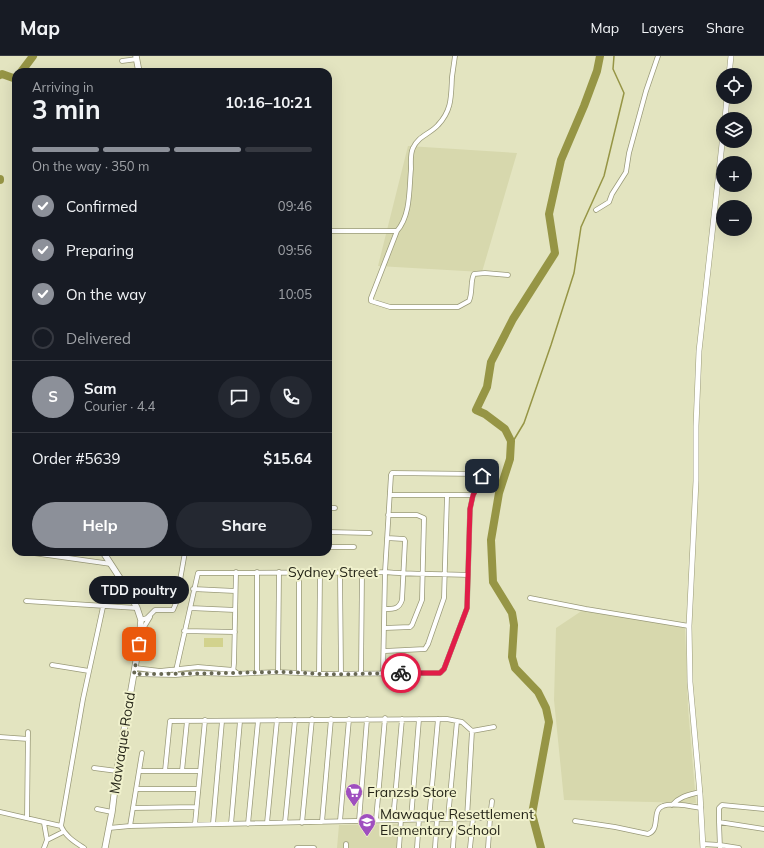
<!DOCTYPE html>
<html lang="en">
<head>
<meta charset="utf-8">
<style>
  body { margin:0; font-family:Mulish,sans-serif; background:#242831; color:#f1f3f6; height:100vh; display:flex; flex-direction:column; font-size:15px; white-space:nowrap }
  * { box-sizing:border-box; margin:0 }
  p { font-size:13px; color:#9ea1a6 }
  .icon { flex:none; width:22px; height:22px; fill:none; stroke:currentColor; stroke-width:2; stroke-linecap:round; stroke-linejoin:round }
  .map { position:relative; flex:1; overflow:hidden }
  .panel { position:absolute; left:12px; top:12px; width:320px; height:488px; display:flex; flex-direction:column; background:#171b24; border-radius:12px; box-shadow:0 4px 16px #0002 }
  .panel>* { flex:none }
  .buttons { position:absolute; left:716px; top:12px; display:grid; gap:8px }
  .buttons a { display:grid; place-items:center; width:36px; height:36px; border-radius:50%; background:#171b24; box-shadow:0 4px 16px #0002; font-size:20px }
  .pin { position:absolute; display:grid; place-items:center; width:34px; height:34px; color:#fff; margin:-17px; border-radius:8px; box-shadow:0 2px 6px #0006 }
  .courier { position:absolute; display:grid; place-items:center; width:40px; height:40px; margin:-20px; border:3px solid #e11d48; border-radius:50%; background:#fff; color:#222; box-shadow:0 1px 5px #0007 }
  .bubble { position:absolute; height:28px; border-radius:14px; background:#171b24; box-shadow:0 4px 16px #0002; font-size:13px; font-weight:700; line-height:28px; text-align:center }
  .headline em { font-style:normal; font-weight:700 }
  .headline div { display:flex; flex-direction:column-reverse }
  .headline { display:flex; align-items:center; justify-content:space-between; height:68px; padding:0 20px }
  h1 { font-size:26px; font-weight:700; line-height:30px }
  .bar { display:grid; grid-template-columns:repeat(4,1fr); gap:6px 4px; align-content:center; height:48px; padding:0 20px }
  .bar i { height:5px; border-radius:3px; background:#363941 }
  .bar .on { background:#8c9099 }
  .bar p { grid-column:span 4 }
  .line { display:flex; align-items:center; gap:10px; padding:0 20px; border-top:1px solid #363941 }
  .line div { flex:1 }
  .round { display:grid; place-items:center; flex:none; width:42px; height:42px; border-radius:21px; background:#242831 }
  ol { padding:0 20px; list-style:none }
  li { display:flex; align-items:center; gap:12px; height:44px }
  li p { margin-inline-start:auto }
  li .icon { padding:4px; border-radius:50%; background:#8c9099; color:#fff; stroke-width:4 }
  li:last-child { color:#9ea1a6 }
  li i { width:22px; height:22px; border:2px solid #363941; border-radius:50% }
  .button { display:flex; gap:8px; margin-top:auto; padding:8px 20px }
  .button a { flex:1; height:46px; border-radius:24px; background:#8c9099; color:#fff; font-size:16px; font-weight:700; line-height:46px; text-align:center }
  .button a+a { background:#242831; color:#f1f3f6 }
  header { display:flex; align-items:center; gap:24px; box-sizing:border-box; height:56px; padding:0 20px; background:#171b24; border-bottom:1px solid #363941 }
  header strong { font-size:19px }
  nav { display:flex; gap:22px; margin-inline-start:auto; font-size:14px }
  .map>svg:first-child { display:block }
  .built { fill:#d7d8ad }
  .green { fill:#d2d28d }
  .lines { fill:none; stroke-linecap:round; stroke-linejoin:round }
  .stream { stroke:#969545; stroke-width:1.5 }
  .river { stroke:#969545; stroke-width:8 }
  .minor-casing { stroke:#9a9a79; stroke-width:5.5 }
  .tertiary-casing { stroke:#9a9a79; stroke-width:6 }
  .secondary-casing { stroke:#9a9a79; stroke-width:7 }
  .minor { stroke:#fff; stroke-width:4 }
  .tertiary { stroke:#fff; stroke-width:5 }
  .secondary { stroke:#fff; stroke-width:5.5 }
  .done { stroke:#686853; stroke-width:4; stroke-dasharray:0 7.2 }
  .route { stroke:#e11d48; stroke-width:5 }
  .labels { text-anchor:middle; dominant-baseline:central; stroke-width:4; stroke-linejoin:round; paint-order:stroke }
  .street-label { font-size:14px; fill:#252518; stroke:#f0f1cd }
  .poi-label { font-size:14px; fill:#252518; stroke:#f0f1cd; text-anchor:start }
</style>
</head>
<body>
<header>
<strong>Map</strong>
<nav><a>Map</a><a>Layers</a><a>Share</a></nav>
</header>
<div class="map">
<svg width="764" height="792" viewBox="0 0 764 792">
  <rect width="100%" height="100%" fill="#e3e4c0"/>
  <!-- built -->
  <path class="built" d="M 408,90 L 517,97 L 482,216 L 378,210 Z
    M 583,554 L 685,572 L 688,652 L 696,747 L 564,744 L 554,644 L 556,572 Z
    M 398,768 L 396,792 L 337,792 L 339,769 Z"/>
  <!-- green -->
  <path class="green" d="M 204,582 L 223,582 L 223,591 L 204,591 Z"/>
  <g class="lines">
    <!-- stream -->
    <path class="stream" d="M 512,387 L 524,367 L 551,289 L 574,217 L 581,171 L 604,120 L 624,37 L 613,13 L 614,0"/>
    <!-- river -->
    <path class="river" d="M 21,16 L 33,0
      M 0,19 L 2,18 L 16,23
      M 0,123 L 0,124
      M 541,792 L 532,758 L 549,666 L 546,652 L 538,636 L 515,612 L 512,601 L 514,569 L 512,557 L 493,526 L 491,484 L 499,437 L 510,403 L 511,385 L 505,373 L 485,358 L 476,354 L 487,331 L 491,306 L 513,263 L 555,197 L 549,158 L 561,104 L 584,50 L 597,15 L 600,0"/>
    <defs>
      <path id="minor" d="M 455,0 C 454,7 453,14 452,21 C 451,41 452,54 438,69 C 430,78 418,80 413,92 C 410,98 411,106 411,113 C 409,132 411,159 397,175 L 371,242 L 371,245 L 390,251 L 458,251 L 469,245 C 473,236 470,225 474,218 L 485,217 L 508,219
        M 122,5 L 137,3
        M 596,154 L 609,146 L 612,138 L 626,116 L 629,97 L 646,35 L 658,0
        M 328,175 L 397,175
        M 390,439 L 473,439
        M 328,452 L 335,452
        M 328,476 L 370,477
        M 328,491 L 354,491
        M 26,496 L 111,508
        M 257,516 L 257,616
        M 340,517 L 341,618
        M 193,533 L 235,535
        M 530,542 L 586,553 L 689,570
        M 26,545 L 137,552
        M 190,552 L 235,554
        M 385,553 C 394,553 399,553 402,544 L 405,485 L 404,483 L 387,482
        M 141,564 L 147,562 L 155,554 L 173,554 L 176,547 L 185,496
        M 385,572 L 410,571 L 412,569 L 422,544 L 424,462 L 417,459 L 388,459
        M 184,575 L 235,576
        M 141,576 L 150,561
        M 385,595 L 425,593 L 428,588 L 444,542 L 447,440
        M 52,609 L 89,615
        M 135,612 L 160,615 L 198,611 L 233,614 L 237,617
        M 278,616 L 279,516
        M 299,616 L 299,517
        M 233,617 L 234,607 L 236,516
        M 361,617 L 362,516
        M 134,618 L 175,619 L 198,617 L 233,618 L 278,616 L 319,618 L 440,617 L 444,613 L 467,552 L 470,453 L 473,439 L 481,423 L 480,418 L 392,417 L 391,419 L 385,516 L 383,617
        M 319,618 L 320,516
        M 175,619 L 198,517 L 385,516 C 413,519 440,517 468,519
        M 472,675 L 494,671
        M 0,681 L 28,683
        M 94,712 L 117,715
        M 139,715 L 199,715
        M 165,715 L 170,665 L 447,663 L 462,666 L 472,675 L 467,762
        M 182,715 L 187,665
        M 136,733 L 198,733
        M 672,749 C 680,740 689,739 700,736
        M 133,752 L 196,751
        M 97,753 L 112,756
        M 0,756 L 61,770 C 65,780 75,786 84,792
        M 27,762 L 28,676
        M 448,762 L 457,665
        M 411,763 L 419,663
        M 429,763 L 438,663
        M 376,764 L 385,662
        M 393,764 L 402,663
        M 340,765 L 349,663
        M 359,765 L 367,663
        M 575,765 L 615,771 L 648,778 C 661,774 651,754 663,750 C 672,746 691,750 701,752
        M 322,766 L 331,663
        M 719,766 L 719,752 L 722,749 L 764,753
        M 44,767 L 47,784
        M 267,767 L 277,664
        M 285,767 L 295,664
        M 302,767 L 312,663
        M 195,768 L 205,664
        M 213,768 L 222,665
        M 231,768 L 240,665
        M 248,768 L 258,665
        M 61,770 L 83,643 L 103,551
        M 130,770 L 142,697
        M 109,772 L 130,770 L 490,762 L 492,745
        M 703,788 L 720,789 L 739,792
        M 44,792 L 47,784 L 63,776
        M 297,792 L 314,792
        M 346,792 L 346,788
        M 399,792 L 401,763
        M 417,792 L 419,763
        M 435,792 L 437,763
        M 453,792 L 455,762
        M 470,792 L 473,762
        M 488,792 L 490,762
        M 720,792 L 719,766 L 764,773"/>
      <path id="tertiary" d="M 729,19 L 731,0
        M 725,63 L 727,41
        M 703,792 L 700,738 L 690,626 L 689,570 L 696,425 L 696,370 L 699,295 L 723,79"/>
      <path id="secondary" d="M 136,0 L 139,16
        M 103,496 L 129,536 L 137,552 L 141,564 L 139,588 L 117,715 L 112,756 L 105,792"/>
    </defs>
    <!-- minor casing -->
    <use href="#minor" class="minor-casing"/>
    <!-- tertiary casing -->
    <use href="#tertiary" class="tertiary-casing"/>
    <!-- secondary casing -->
    <use href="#secondary" class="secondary-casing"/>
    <!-- minor -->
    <use href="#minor" class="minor"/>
    <!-- tertiary -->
    <use href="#tertiary" class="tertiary"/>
    <!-- secondary -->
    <use href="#secondary" class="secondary"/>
  </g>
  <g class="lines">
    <!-- done -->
    <path class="done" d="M 139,588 L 134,618 C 182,618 229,617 277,616 C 291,616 305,617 319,618 C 346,619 374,617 401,617"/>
    <!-- route -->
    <path class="route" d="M 401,617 L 440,617 L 444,613 L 467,552 L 470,453 L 473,439 L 480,427 L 482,420"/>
  </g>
  <!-- icons -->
  <defs>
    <symbol id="supermarket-pin" viewBox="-11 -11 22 30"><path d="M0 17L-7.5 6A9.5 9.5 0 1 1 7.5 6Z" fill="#9f4fbf" stroke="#f0f1cd"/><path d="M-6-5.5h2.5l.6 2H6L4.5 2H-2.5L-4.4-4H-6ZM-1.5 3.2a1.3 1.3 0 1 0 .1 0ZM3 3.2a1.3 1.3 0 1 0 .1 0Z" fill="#fff"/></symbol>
    <symbol id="school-pin" viewBox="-11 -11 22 30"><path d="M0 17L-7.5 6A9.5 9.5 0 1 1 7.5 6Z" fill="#9f4fbf" stroke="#f0f1cd"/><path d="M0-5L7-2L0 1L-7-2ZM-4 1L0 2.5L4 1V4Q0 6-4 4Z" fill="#fff"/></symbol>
  </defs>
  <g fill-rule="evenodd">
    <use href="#supermarket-pin" x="344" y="726" width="20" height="27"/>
    <use href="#school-pin" x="357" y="756" width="20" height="27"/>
  </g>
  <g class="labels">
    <!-- street labels -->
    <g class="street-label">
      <text x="333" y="516">Sydney Street</text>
      <text transform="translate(122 687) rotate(-81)">Mawaque Road</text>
    </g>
    <!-- poi labels -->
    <g class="poi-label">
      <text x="367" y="736">Franzsb Store</text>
      <text x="380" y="758">Mawaque Resettlement<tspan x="380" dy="16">Elementary School</tspan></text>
    </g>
  </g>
</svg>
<div class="buttons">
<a><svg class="icon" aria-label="locate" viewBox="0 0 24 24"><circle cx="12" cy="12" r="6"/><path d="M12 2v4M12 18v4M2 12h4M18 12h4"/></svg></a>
<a><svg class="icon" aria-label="layers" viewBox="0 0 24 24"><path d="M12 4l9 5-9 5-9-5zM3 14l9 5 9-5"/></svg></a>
<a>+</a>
<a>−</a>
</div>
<div class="pin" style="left:139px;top:588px;background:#ea580c"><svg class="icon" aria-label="bag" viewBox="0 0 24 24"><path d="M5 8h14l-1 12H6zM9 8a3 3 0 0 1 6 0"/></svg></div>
<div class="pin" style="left:482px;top:420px;background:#1f2937"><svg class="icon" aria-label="home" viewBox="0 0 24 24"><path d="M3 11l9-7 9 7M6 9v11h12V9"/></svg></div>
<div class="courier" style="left:401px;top:617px"><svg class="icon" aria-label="bike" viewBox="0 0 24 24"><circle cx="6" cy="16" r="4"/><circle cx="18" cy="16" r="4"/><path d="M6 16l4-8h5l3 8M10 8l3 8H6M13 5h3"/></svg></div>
<div class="bubble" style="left:89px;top:520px;width:100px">TDD poultry</div>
<section class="panel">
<div class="headline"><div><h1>3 min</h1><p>Arriving in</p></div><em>10:16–10:21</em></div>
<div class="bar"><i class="on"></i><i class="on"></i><i class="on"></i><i></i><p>On the way · 350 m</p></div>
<ol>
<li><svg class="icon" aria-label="check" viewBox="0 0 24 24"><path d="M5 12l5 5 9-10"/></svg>Confirmed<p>09:46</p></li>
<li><svg class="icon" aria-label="check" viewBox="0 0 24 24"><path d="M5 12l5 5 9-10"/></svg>Preparing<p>09:56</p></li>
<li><svg class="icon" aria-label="check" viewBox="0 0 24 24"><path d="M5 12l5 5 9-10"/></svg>On the way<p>10:05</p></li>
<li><i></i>Delivered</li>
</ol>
<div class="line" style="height:72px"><b class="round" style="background:#8c9099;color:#fff">S</b><div><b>Sam</b><p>Courier · 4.4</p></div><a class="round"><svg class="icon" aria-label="chat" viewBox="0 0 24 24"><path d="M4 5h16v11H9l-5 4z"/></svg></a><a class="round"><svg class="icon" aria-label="phone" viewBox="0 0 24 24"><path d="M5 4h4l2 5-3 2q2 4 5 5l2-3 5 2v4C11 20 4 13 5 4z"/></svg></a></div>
<div class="line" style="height:52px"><div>Order #5639</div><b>$15.64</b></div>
<div class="button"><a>Help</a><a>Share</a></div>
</section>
</div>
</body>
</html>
